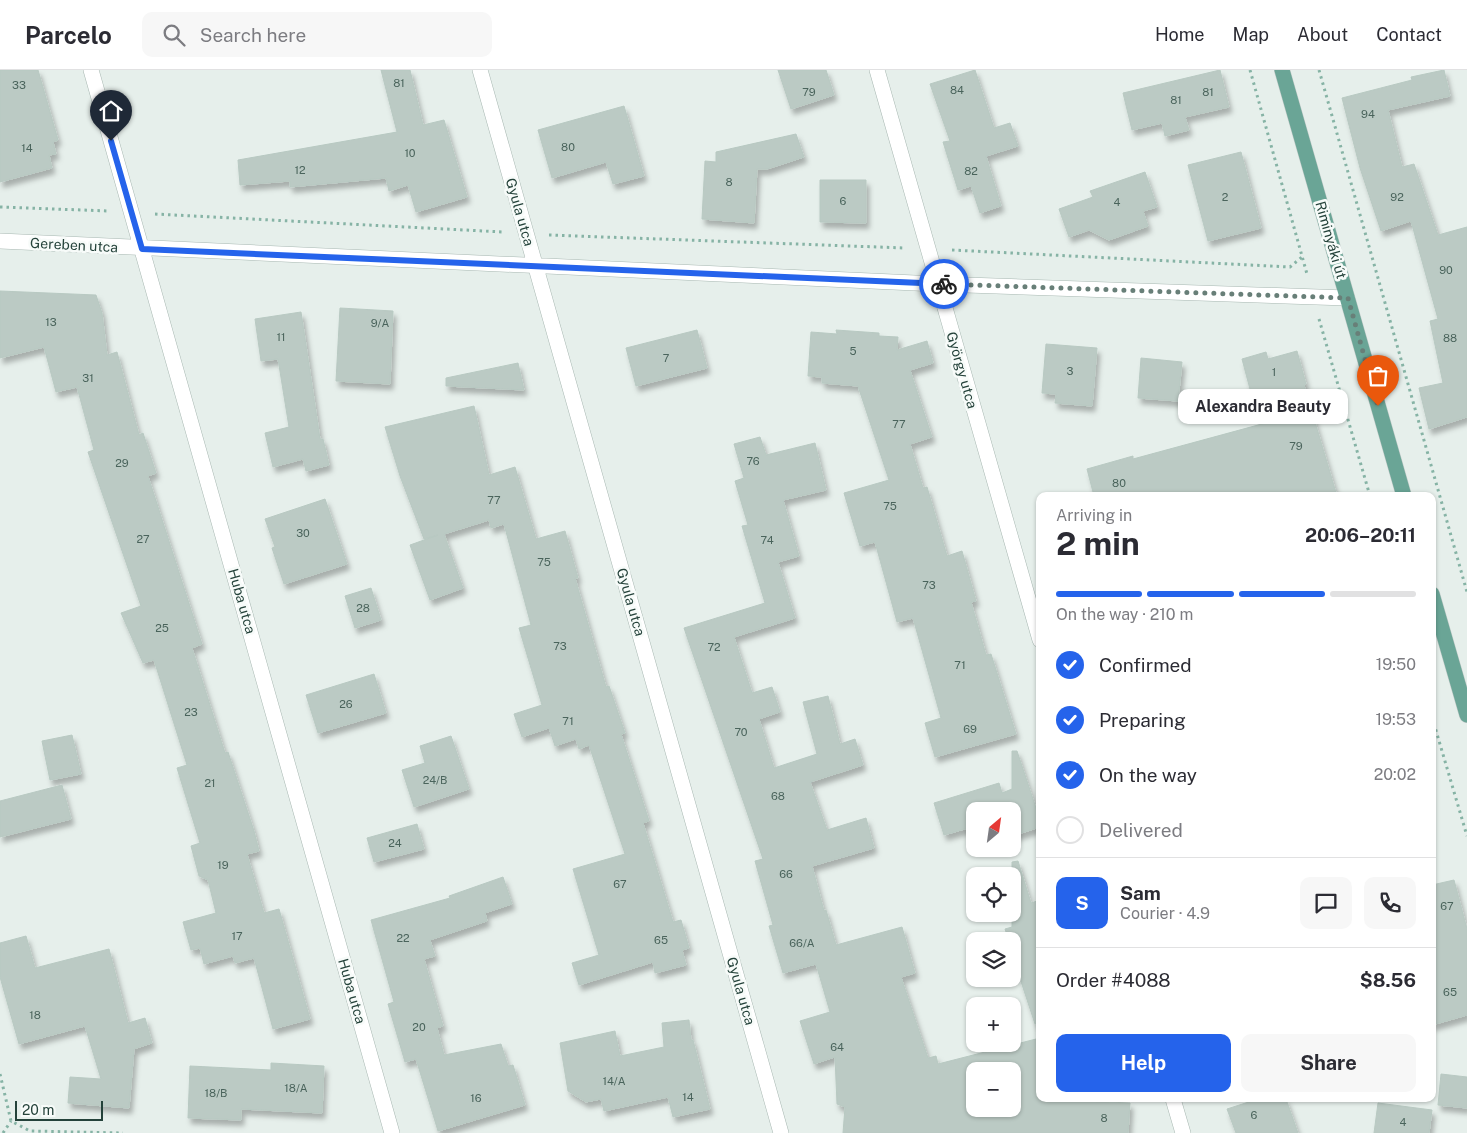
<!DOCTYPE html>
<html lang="en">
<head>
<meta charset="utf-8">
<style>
  body { margin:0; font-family:"Public Sans",sans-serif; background:#f7f7f7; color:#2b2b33; height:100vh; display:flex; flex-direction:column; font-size:19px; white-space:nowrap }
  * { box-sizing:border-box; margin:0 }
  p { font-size:16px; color:#7c7c81 }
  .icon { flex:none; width:28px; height:28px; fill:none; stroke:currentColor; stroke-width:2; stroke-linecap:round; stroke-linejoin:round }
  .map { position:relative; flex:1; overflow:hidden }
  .drawer { position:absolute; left:1036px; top:422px; width:400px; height:610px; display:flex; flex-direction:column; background:#fff; border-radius:10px; box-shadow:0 1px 4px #0004 }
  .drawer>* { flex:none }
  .needle { width:32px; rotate:29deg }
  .fabs { position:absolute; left:966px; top:732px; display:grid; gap:10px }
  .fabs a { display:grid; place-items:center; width:55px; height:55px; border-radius:10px; background:#fff; box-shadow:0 1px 4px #0004; font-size:25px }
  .scale { position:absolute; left:15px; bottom:12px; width:88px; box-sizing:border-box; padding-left:5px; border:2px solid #24423a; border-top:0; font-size:14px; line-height:18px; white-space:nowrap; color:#24423a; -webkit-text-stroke:4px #f7fbf9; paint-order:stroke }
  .pin { position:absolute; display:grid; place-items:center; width:42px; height:42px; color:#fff; margin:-51px -21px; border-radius:50% 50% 50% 0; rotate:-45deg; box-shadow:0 0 5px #0007 }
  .pin .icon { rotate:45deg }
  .courier { position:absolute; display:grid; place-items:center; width:50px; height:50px; margin:-25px; border:4px solid #2563eb; border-radius:50%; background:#fff; color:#222; box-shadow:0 1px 6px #0007 }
  .bubble { position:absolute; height:35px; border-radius:10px; background:#fff; box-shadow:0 1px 4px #0004; font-size:16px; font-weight:700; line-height:35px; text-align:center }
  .summary em { font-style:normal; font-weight:700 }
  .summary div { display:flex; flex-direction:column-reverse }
  .summary { display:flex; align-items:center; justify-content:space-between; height:85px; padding:0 20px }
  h1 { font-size:32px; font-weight:700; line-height:38px }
  .bar { display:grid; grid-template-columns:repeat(4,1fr); gap:8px 5px; align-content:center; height:60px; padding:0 20px }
  .bar i { height:6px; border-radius:4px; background:#e1e1e2 }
  .bar .on { background:#2563eb }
  .bar p { grid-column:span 4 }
  .line { display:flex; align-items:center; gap:12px; padding:0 20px; border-top:1px solid #e1e1e2 }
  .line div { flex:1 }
  .round { display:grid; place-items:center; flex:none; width:52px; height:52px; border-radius:10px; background:#f7f7f7 }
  ol { padding:0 20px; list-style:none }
  li { display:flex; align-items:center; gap:15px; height:55px }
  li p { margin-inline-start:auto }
  li .icon { padding:5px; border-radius:50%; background:#2563eb; color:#fff; stroke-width:4 }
  li:last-child { color:#7c7c81 }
  li i { width:28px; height:28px; border:2px solid #e1e1e2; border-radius:50% }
  .primary-button { display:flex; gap:10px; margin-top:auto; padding:10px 20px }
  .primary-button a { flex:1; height:58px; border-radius:10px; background:#2563eb; color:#fff; font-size:20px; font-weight:700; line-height:58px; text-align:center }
  .primary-button a+a { background:#f7f7f7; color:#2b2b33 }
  header { display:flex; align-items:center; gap:30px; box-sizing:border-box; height:70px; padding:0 25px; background:#fff; border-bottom:1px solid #e1e1e2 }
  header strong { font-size:24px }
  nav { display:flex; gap:28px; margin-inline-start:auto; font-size:18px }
  .search { width:350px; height:45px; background:#f7f7f7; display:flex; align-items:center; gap:12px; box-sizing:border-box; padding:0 18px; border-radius:10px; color:#7c7c81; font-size:19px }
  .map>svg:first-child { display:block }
  .building { fill:#bbcac4; stroke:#b8c9c2; fill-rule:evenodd; filter:url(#shadow) }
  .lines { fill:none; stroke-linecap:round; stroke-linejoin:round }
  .minor-casing { stroke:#a8b8b2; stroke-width:16 }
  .major-casing { stroke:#c2cac8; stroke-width:16 }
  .path { stroke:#86b3a5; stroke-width:3; stroke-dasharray:2.5 4; stroke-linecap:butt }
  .minor { stroke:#fff; stroke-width:15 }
  .major { stroke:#6aa596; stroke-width:15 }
  .done { stroke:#687f78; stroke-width:5; stroke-dasharray:0 9 }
  .route { stroke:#2563eb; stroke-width:6 }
  .labels { text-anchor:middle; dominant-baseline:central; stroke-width:5; stroke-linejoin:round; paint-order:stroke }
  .number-label { font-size:11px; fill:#4a645c }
  .street-label { font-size:14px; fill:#24423a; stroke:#f7fbf9 }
</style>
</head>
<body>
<header>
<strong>Parcelo</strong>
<div class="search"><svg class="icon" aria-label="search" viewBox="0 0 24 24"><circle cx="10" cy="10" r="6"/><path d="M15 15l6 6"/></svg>Search here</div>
<nav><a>Home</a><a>Map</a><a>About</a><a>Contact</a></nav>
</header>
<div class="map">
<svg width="1467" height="1063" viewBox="0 0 1467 1063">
  <defs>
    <filter id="shadow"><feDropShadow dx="3" dy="5.5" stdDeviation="2.5" flood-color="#0004"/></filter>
  </defs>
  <rect width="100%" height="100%" fill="#e6efeb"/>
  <!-- building -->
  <path class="building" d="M 0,0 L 38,0 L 58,70 L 53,72 L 56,84 L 49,85 L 52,98 L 0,112 Z
    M 381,0 L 410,0 L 423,55 L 444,50 L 467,127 L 416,142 L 408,115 L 389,121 L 386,108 L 290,117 L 290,111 L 240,115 L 238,90 L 397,62 Z
    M 778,0 L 826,0 L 834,25 L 791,39 Z
    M 975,0 L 994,58 L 1010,53 L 1018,76 L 986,86 L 1001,136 L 980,143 L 971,116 L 958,120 L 943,72 L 950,71 L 930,14 Z
    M 1220,0 L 1229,37 L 1185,47 L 1189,60 L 1165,66 L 1162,53 L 1132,60 L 1123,23 Z
    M 1444,0 L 1450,26 L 1388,40 L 1402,97 L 1414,94 L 1438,165 L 1467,157 L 1467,347 L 1429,359 L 1419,318 L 1443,313 L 1430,251 L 1438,249 L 1411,151 L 1381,161 L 1360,98 L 1342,28 L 1412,10 L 1411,7 Z
    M 624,36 L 644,106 L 613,114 L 606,92 L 552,108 L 538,60 Z
    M 796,64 L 804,87 L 767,99 L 757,99 L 754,153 L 702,149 L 705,91 L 716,92 L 716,82 Z
    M 1241,82 L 1261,158 L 1208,171 L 1188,95 Z
    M 1145,102 L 1157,137 L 1143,141 L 1148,156 L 1109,170 L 1089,160 L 1069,167 L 1059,139 L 1093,127 L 1090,121 Z
    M 820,110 L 866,110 L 866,153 L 820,152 Z
    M 0,221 L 96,225 L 102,243 L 107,285 L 117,282 L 139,365 L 143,363 L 156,403 L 148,406 L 202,574 L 192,578 L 225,683 L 228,682 L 254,761 L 259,781 L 247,784 L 264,843 L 279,839 L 310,949 L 273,959 L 254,888 L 235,893 L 233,886 L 204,894 L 200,878 L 191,880 L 183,852 L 216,843 L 208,810 L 199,806 L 191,776 L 200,773 L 177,698 L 187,695 L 154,590 L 143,593 L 121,543 L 141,536 L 88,382 L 94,380 L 77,317 L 56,322 L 44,277 L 0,288 Z
    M 340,238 L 393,241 L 390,314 L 336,311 Z
    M 301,242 L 320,369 L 323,369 L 329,395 L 306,401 L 303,389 L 273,397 L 265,363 L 289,357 L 278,289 L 261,291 L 255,249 Z
    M 697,260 L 707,298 L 636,316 L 626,278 Z
    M 836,260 L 879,263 L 879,266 L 898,267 L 897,280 L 927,271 L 933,293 L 910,300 L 932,367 L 910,374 L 923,418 L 927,417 L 947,486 L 962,481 L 976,531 L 971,532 L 986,585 L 991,584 L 1016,664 L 935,687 L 925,653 L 941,648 L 913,548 L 897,552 L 875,472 L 860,476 L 844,423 L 889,410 L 858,316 L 822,313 L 822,307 L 808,306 L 811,262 L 837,264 Z
    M 1046,274 L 1097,278 L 1092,336 L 1055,333 L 1056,324 L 1042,323 Z
    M 1297,281 L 1306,314 L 1304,315 L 1337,426 L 1094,426 L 1087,399 L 1133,386 L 1133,389 L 1306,342 L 1255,338 L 1242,289 L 1266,282 L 1268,289 Z
    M 1141,288 L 1182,292 L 1178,331 L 1138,328 Z
    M 518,293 L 524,320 L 446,316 L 446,308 Z
    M 474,336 L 489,405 L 515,397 L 536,469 L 565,461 L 578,508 L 575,508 L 606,617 L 609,616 L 625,663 L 621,664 L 649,751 L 643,753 L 673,852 L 681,850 L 689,878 L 682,880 L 686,895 L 655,903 L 653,892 L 579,915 L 572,893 L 599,885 L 573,799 L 625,784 L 589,675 L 579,679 L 576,669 L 555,676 L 549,658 L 522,667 L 514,644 L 542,635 L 519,558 L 531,555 L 504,454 L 491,458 L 489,450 L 444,464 L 463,518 L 430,530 L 410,475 L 438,465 L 424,469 L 400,406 L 385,357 Z
    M 760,367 L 766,385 L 815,373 L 826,420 L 783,430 L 799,486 L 778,492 L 795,548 L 734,567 L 752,623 L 772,617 L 780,642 L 759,649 L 774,698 L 817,684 L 803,632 L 828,626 L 840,674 L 855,669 L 863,695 L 810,712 L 827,760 L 866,748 L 874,778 L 812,796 L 824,841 L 826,840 L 836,875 L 902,857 L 915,903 L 901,907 L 928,988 L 936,986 L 938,994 L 1040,968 L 1040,1029 L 1130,1033 L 1128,1063 L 843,1063 L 845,1037 L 837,1034 L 835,987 L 814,994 L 800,951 L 830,942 L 816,894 L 783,903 L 769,856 L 773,855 L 755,791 L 763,789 L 684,558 L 765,533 L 742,456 L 748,455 L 735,411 L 744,408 L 734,374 ZM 975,1001 L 1012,1001 L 1012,1039 L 975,1039 Z
    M 325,429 L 347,494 L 284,514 L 272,478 L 275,477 L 265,449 Z
    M 371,518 L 381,550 L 355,558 L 345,526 Z
    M 374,604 L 386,643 L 318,663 L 306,625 Z
    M 72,665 L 81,704 L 50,710 L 42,671 Z
    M 451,666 L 469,719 L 414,737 L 402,700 L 425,693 L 420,676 Z
    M 1012,681 L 1017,681 L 1040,750 L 1040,757 L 1012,766 L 1012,741 L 975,741 L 975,756 L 944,765 L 934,733 L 999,713 L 1002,723 L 1012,719 Z
    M 62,715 L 71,749 L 0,767 L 0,731 Z
    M 417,754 L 424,779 L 374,792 L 367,768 Z
    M 1018,791 L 1031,833 L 1040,830 L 1040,953 L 1035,954 L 1012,884 L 1012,871 L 1009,871 L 1005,859 L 1012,857 L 1012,792 Z
    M 503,807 L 512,834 L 485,843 L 487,851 L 430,870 L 435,886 L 424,889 L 443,956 L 437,958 L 444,985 L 501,974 L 508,996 L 513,995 L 525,1035 L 438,1061 L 416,989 L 405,992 L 388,934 L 394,932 L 371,850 L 450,828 L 449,826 Z
    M 1454,810 L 1467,859 L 1467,945 L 1432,955 L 1432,815 Z
    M 26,866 L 35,898 L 109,879 L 128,953 L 145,948 L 152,973 L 134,979 L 129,1038 L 68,1033 L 70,1007 L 101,1009 L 85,956 L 19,974 L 0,907 L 0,873 Z
    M 689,950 L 691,970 L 693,970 L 710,1039 L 673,1047 L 668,1027 L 604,1041 L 601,1029 L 586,1032 L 568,1021 L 560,973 L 615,961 L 620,986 L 664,977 L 662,953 Z
    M 271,993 L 324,996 L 322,1043 L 241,1039 L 241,1050 L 188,1048 L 190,996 L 271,1000 Z
    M 1441,1004 L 1467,1007 L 1467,1038 L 1438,1035 Z
    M 1258,1029 L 1286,1029 L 1298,1063 L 1236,1063 L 1227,1039 Z
    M 1378,1033 L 1432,1040 L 1429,1063 L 1374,1063 Z"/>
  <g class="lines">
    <defs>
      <path id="minor" d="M 91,0 L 392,1063
        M 480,0 L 781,1063
        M 877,0 L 1040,570
        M 0,171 L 937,214 L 1347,228
        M 1173,1029 L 1183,1063"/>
      <path id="major" d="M 1282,0 L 1404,426
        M 1432,524 L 1467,645"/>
    </defs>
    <!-- minor casing -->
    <use href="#minor" class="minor-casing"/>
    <!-- major casing -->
    <use href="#major" class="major-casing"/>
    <!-- path -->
    <path class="path" d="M 1250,0 L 1307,204
      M 1319,0 L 1467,522
      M 0,137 L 109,141
      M 155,144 L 503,162
      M 549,165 L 905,178
      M 952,180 L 1290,197 L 1302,187
      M 1319,249 L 1370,426
      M 1432,647 L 1467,766
      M 0,1004 L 11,1051 L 30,1061 L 123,1063
      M 3,1063 L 11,1051"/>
    <!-- minor -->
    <use href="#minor" class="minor"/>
    <!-- major -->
    <use href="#major" class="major"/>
  </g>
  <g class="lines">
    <!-- done -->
    <path class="done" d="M 944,214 L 1348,228 L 1378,336"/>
    <!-- route -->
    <path class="route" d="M 111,71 L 142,179 L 944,214"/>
  </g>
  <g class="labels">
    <!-- number labels -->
    <g class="number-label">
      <text x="399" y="13">81</text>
      <text x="19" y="15">33</text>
      <text x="957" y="20">84</text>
      <text x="809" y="22">79</text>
      <text x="1208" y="22">81</text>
      <text x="1176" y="30">81</text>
      <text x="1368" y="44">94</text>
      <text x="568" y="77">80</text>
      <text x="27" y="78">14</text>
      <text x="410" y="83">10</text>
      <text x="300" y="100">12</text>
      <text x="971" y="101">82</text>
      <text x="729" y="112">8</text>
      <text x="1225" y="127">2</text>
      <text x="1397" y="127">92</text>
      <text x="843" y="131">6</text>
      <text x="1117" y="132">4</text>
      <text x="1446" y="200">90</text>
      <text x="51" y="252">13</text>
      <text x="380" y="253">9/A</text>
      <text x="281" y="267">11</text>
      <text x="1450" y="268">88</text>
      <text x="853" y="281">5</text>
      <text x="666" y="288">7</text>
      <text x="1070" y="301">3</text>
      <text x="1274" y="302">1</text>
      <text x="88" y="308">31</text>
      <text x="899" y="354">77</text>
      <text x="1296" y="376">79</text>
      <text x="753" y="391">76</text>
      <text x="122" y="393">29</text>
      <text x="1119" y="413">80</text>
      <text x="494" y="430">77</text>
      <text x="890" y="436">75</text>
      <text x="303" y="463">30</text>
      <text x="143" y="469">27</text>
      <text x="767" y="470">74</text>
      <text x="544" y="492">75</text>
      <text x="929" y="515">73</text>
      <text x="363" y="538">28</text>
      <text x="162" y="558">25</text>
      <text x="560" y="576">73</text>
      <text x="714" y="577">72</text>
      <text x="960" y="595">71</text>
      <text x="346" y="634">26</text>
      <text x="191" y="642">23</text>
      <text x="568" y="651">71</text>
      <text x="970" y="659">69</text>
      <text x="741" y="662">70</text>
      <text x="435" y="710">24/B</text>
      <text x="210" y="713">21</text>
      <text x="778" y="726">68</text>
      <text x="395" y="773">24</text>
      <text x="223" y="795">19</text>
      <text x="786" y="804">66</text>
      <text x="620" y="814">67</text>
      <text x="1447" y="836">67</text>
      <text x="237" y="866">17</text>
      <text x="403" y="868">22</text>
      <text x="661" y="870">65</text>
      <text x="802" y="873">66/A</text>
      <text x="1450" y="922">65</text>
      <text x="35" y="945">18</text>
      <text x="419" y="957">20</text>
      <text x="837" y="977">64</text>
      <text x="614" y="1011">14/A</text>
      <text x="296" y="1018">18/A</text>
      <text x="216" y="1023">18/B</text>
      <text x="688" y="1027">14</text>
      <text x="476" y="1028">16</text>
      <text x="1254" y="1045">6</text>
      <text x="1104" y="1048">8</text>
      <text x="1403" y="1052">4</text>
    </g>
    <!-- street labels -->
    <g class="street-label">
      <text transform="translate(520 142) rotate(74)">Gyula utca</text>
      <text transform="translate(1331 170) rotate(74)">Riminyáki út</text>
      <text transform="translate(74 175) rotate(3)">Gereben utca</text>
      <text transform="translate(962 300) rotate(74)">György utca</text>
      <text transform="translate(242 531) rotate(74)">Huba utca</text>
      <text transform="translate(631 532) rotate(74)">Gyula utca</text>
      <text transform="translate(352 921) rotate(74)">Huba utca</text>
      <text transform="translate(741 921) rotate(74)">Gyula utca</text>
    </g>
  </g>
</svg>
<div class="fabs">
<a><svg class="needle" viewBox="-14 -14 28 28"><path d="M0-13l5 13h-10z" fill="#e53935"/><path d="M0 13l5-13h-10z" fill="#7c7c81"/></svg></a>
<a><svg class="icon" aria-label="locate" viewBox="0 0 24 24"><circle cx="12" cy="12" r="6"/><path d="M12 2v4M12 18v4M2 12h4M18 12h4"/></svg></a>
<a><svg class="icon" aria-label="layers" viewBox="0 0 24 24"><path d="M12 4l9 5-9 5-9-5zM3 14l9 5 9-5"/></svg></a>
<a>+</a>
<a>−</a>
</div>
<div class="scale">20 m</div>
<div class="pin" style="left:1378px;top:336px;background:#ea580c"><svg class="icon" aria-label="bag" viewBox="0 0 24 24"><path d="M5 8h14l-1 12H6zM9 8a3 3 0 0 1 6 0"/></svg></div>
<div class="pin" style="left:111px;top:71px;background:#1f2937"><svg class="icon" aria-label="home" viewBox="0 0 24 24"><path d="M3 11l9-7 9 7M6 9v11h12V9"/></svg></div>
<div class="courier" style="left:944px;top:214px"><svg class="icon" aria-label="bike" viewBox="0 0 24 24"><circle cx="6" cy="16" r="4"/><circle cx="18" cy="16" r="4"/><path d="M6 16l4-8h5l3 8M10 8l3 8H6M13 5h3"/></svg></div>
<div class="bubble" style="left:1178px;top:319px;width:170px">Alexandra Beauty</div>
<section class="drawer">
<div class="summary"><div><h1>2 min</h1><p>Arriving in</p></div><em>20:06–20:11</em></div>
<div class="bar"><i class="on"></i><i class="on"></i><i class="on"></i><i></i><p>On the way · 210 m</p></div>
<ol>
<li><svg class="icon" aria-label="check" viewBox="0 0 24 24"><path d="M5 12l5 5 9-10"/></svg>Confirmed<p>19:50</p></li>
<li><svg class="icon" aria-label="check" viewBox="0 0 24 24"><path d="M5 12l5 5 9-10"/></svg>Preparing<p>19:53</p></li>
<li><svg class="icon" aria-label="check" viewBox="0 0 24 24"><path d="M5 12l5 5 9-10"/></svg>On the way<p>20:02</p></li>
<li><i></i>Delivered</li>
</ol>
<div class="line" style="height:90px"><b class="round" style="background:#2563eb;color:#fff">S</b><div><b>Sam</b><p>Courier · 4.9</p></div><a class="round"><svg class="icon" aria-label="chat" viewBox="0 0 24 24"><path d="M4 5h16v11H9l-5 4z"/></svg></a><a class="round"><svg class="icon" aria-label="phone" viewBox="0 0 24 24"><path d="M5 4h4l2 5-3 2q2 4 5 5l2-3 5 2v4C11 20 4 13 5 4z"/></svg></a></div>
<div class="line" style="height:65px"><div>Order #4088</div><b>$8.56</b></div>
<div class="primary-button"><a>Help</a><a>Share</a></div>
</section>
</div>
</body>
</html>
